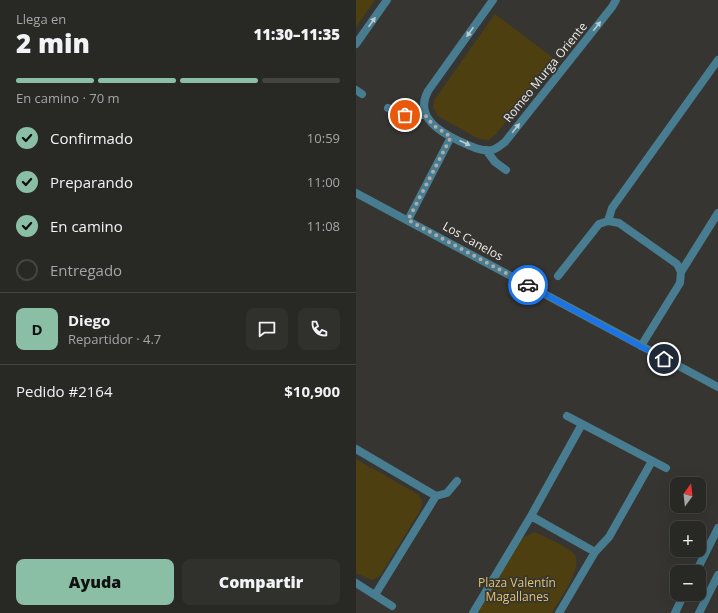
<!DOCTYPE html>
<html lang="es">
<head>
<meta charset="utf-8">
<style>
  body { margin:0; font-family:"Open Sans",sans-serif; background:#30302d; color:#f1f3f6; height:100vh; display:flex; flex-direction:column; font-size:15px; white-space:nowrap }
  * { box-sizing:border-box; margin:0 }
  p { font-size:13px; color:#a5a6a7 }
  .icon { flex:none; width:22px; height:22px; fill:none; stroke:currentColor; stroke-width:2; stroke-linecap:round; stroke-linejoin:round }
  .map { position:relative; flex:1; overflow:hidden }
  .side { display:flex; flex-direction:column; background:#282825; width:356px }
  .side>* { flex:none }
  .needle { width:26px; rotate:15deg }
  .fabs { position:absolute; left:314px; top:477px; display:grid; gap:8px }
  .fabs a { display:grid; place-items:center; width:36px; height:36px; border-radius:8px; background:#282825; box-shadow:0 4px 16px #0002,0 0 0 1px #444442; font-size:20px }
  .pin { position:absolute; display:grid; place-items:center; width:34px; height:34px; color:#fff; margin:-17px; border:2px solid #fff; border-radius:50%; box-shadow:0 1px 4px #0007 }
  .courier { position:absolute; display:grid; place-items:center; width:40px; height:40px; margin:-20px; border:3px solid #1a73e8; border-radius:50%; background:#fff; color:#222; box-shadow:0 1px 5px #0007 }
  .head em { font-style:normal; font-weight:800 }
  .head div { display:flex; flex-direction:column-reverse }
  .head { display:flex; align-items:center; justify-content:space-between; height:68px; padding:0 16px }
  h1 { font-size:26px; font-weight:800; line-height:30px }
  .bar { display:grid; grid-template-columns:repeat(4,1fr); gap:6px 4px; align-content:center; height:48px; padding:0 16px }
  .bar i { height:5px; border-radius:3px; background:#444442 }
  .bar .current { background:#8abfa5 }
  .bar p { grid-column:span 4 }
  .line { display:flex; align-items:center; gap:10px; padding:0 16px; border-top:1px solid #444442 }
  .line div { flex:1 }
  .round { display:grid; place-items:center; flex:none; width:42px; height:42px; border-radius:8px; background:#30302d }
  ol { padding:0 16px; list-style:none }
  li { display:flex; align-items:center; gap:12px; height:44px }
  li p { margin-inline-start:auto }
  li .icon { padding:4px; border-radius:50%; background:#8abfa5; color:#111; stroke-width:4 }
  li:last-child { color:#a5a6a7 }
  li i { width:22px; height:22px; border:2px solid #444442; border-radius:50% }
  .cta { display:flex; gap:8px; margin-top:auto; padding:8px 16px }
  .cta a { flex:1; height:46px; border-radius:8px; background:#8abfa5; color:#111; font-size:16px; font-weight:800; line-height:46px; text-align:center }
  .cta a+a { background:#30302d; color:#f1f3f6 }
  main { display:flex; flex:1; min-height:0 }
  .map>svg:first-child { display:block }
  .green { fill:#4e3f10 }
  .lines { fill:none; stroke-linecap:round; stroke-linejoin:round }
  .minor { stroke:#487c90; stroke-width:8 }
  .oneway { fill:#bbcace }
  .done { stroke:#acaba9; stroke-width:4; stroke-dasharray:0 7.2 }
  .route { stroke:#1a73e8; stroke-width:5 }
  .labels { text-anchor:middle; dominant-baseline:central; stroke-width:3.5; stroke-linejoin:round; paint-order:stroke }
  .street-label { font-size:12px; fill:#ecebe9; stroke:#363531 }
  .park-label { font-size:12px; fill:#e1c36d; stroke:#363531 }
</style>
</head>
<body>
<main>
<section class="side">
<div class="head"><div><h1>2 min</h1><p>Llega en</p></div><em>11:30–11:35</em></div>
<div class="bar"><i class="current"></i><i class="current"></i><i class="current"></i><i></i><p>En camino · 70 m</p></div>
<ol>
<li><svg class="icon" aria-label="check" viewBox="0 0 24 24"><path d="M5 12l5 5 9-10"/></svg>Confirmado<p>10:59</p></li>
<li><svg class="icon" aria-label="check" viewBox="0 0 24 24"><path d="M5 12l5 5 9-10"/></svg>Preparando<p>11:00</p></li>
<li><svg class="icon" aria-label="check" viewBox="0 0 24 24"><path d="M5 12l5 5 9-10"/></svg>En camino<p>11:08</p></li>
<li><i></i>Entregado</li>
</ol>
<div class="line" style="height:72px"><b class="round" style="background:#8abfa5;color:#111">D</b><div><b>Diego</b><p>Repartidor · 4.7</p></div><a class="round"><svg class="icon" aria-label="chat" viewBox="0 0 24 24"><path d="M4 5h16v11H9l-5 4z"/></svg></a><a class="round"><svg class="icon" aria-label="phone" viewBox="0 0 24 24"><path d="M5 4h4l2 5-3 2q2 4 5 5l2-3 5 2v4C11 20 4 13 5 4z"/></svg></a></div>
<div class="line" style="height:52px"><div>Pedido #2164</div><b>$10,900</b></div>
<div class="cta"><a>Ayuda</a><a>Compartir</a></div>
</section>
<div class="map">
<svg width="362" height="613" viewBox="0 0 362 613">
  <rect width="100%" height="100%" fill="#363531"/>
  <!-- green -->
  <path class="green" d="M 0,0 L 19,0 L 0,27 Z
    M 139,14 L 200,60 L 140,134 L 133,140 L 123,139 L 82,116 L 77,107 L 79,99 Z
    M 0,459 L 63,495 L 66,501 L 65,509 L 24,576 L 16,580 L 0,573 Z
    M 179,532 C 191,538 207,544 217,553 C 230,563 203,601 196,613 L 120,613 L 166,538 Z"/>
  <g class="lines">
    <!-- minor -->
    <path class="minor" d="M 137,0 L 72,91 C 58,117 84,132 103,141 C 113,145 124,152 136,150 C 141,149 145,145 149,142 L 256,7 L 260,0
      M 0,44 L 31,0
      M 0,90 L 6,94
      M 32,108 L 49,115 L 69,115
      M 130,150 L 139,162 L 150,170
      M 0,193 L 362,387
      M 52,220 L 95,137
      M 252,221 L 256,208 L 362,60
      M 325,272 L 362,213
      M 202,276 L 243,224 L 252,221 L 263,223 L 321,264 L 325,272 L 324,283 L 285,346
      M 211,416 L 310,468
      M 0,449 L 80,496
      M 80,496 L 91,493 L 101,481
      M 175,516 L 239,552
      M 340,572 L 362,528
      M 0,583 L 36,606
      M 19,595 L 80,496
      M 117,613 L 175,516 L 226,424
      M 203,613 L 239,552 L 253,537 L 296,461
      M 319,613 L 328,594
      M 343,613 L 362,575"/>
  </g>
  <!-- one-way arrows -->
  <defs><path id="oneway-solid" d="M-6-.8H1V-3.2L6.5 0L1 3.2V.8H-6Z"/></defs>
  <g class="oneway">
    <use href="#oneway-solid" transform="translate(16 22) rotate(-55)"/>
    <use href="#oneway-solid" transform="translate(241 26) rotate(-51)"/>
    <use href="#oneway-solid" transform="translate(114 32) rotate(125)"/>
    <use href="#oneway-solid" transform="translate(160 128) rotate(-51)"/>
    <use href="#oneway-solid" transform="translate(109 143) rotate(25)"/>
  </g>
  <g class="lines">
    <!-- done -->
    <path class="done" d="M 49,115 L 69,115 L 77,125 L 95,137 L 52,220 L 172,285"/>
    <!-- route -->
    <path class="route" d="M 172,285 L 308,359"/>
  </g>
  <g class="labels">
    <!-- street labels -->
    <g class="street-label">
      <text transform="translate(189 72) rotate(-51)">Romeo Murga Oriente</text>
      <text transform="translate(117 241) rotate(29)">Los Canelos</text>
    </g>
    <!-- park labels -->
    <g class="park-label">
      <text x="161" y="582">Plaza Valentín<tspan x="161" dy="14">Magallanes</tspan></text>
    </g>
  </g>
</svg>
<div class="fabs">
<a><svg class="needle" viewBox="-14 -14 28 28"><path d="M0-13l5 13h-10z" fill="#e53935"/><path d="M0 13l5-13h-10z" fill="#a5a6a7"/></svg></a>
<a>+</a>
<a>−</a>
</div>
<div class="pin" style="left:49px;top:115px;background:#ea580c"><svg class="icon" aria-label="bag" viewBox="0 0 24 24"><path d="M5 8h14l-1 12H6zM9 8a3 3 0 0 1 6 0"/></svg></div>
<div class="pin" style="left:308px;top:359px;background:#1f2937"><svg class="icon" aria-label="home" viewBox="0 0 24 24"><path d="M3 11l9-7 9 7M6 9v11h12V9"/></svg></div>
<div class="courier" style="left:172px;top:285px"><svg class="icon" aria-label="car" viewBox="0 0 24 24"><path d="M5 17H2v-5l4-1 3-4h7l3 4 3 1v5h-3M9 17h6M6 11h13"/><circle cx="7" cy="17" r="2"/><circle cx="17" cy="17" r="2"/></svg></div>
</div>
</main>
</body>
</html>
